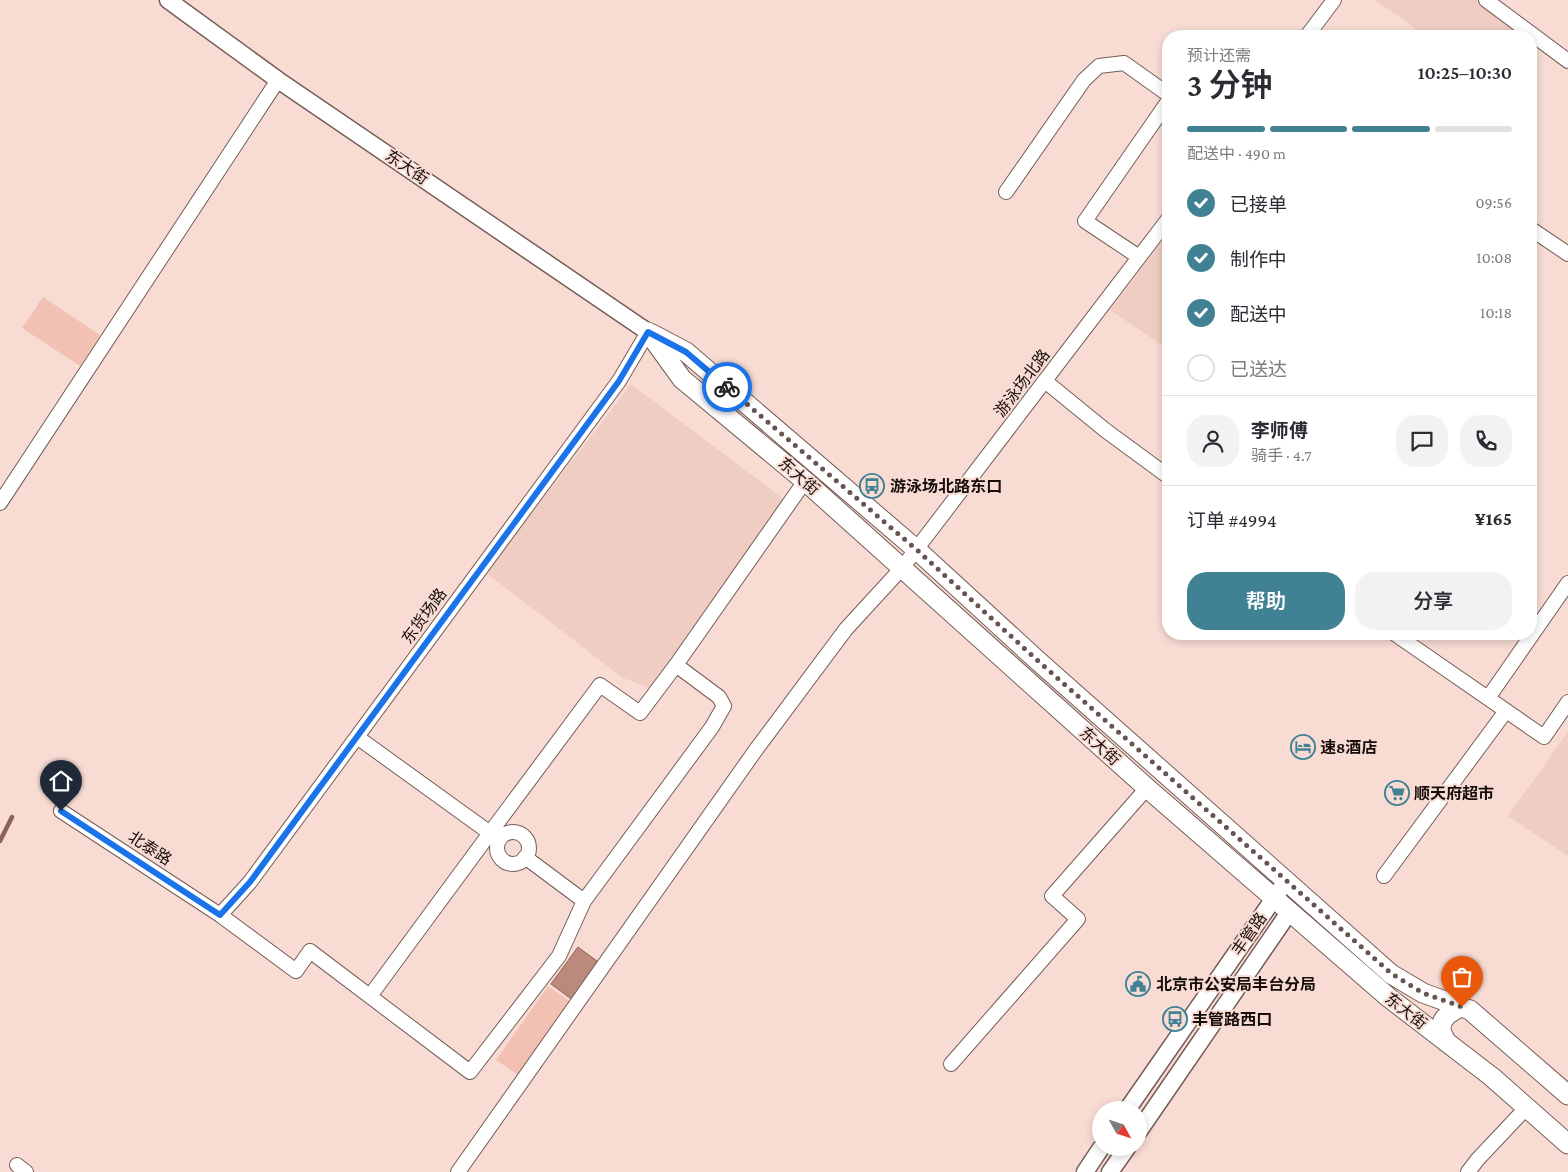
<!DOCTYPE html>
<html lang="zh">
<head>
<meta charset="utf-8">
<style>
  body { margin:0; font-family:"Crimson Pro","Noto Sans SC",serif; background:#f2f2f3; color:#2b2b33; height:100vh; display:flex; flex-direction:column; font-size:19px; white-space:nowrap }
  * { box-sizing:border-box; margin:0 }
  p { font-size:16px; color:#7c7c81 }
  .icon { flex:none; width:28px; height:28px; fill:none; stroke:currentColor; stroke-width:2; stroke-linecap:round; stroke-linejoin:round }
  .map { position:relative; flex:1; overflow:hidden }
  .drawer { position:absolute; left:1162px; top:30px; width:375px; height:610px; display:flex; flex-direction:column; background:#fff; border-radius:20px; box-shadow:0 2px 8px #0003 }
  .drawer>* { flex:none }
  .needle { width:32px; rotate:130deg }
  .buttons { position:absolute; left:1092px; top:1101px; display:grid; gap:10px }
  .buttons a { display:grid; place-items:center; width:55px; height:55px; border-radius:50%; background:#fff; box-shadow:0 2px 8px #0003; font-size:25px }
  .pin { position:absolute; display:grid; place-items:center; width:42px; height:42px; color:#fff; margin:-51px -21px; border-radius:50% 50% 50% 0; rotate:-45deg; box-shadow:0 0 5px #0007 }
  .pin .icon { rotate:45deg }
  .courier { position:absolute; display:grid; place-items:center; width:50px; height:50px; margin:-25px; border:4px solid #1a73e8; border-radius:50%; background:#fff; color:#222; box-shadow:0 1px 6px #0007 }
  .headline em { font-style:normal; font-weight:600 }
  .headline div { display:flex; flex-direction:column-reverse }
  .headline { display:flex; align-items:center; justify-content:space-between; height:85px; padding:0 25px }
  h1 { font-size:32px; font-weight:600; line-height:38px }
  .bar { display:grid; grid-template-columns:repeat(4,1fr); gap:8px 5px; align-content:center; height:60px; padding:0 25px }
  .bar i { height:6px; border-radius:4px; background:#e1e1e2 }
  .bar .active { background:#408293 }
  .bar p { grid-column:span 4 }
  .line { display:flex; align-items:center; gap:12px; padding:0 25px; border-top:1px solid #e1e1e2 }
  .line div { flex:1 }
  .round { display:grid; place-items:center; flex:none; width:52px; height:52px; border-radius:20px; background:#f2f2f3 }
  ol { padding:0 25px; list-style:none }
  li { display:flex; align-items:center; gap:15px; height:55px }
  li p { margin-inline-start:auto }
  li .icon { padding:5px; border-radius:50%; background:#408293; color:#fff; stroke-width:4 }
  li:last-child { color:#7c7c81 }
  li i { width:28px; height:28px; border:2px solid #e1e1e2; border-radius:50% }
  .primary-button { display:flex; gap:10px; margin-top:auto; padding:10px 25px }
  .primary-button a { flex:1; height:58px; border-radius:20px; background:#408293; color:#fff; font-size:20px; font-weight:600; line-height:58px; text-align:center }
  .primary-button a+a { background:#f2f2f3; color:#2b2b33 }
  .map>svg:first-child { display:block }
  .built { fill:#f0cdc2 }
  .green { fill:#f3c1b3 }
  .water { fill:#bc8a7c; stroke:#8a645a }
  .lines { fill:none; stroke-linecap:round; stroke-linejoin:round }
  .stream { stroke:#8a645a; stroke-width:4.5 }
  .minor-casing { stroke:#755d56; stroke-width:16 }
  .tertiary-casing { stroke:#755d56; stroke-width:19 }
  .secondary-casing { stroke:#755d56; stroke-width:21 }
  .minor { stroke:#fff; stroke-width:14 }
  .tertiary { stroke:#fff; stroke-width:16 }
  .secondary { stroke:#fff; stroke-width:19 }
  .done { stroke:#655551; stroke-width:5; stroke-dasharray:0 9 }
  .route { stroke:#1a73e8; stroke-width:6 }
  .labels { text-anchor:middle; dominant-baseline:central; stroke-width:4; stroke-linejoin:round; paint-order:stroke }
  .street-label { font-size:16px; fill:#160d0a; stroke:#f8dcd4 }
  .poi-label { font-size:16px; font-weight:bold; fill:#160d0a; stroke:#f8dcd4; text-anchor:start }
</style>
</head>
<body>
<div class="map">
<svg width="1568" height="1172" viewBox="0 0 1568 1172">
  <rect width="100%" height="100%" fill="#f8dcd4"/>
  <!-- built -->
  <path class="built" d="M 1375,0 L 1476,0 L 1526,36 L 1426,36 Z
    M 1165,238 L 1169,241 L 1169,350 L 1110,310 Z
    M 631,384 L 785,500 L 652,689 L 623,678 L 486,573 Z
    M 1568,732 L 1568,856 L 1508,816 Z"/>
  <!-- green -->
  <path class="green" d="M 43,297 L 100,335 L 80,366 L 22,328 Z
    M 548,986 L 572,1003 L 521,1077 L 496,1060 Z"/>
  <!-- water -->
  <path class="water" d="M 578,947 L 601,964 L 574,1001 L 551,984 Z"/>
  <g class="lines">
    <!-- stream -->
    <path class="stream" d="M 0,841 L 12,817"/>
    <defs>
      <path id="minor" d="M 1486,0 L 1568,61
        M 1307,36 L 1334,0
        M 1006,192 L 1084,80 L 1099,66 L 1124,63 L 1169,95
        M 1531,229 L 1568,254
        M 1139,257 L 1085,221 L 1169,100
        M 1045,381 L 1105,430 L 1169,477
        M 0,503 L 278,80
        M 1395,634 L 1544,737 L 1568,702
        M 1488,698 L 1568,583
        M 357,737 L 490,833 L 600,685 L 640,713 L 676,665
        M 61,811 L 220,915 L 296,971 L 310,951 L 470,1072 L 559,956 L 584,901 L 712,727 L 724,706 L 719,697 L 676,665 L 805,481
        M497 848a16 16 0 1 1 32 0a16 16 0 1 1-32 0Z
        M 525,857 L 584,901
        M 1384,876 L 1506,711
        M 220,915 L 250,882 L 619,381 L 648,332
        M 370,996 L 490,833 L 500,839
        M 951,1064 L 1078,919 L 1052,896 L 1147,788
        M 17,1165 L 26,1172
        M 458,1172 L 755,751 L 846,629 L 902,568 L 1169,218
        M 1468,1172 L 1478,1159 L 1527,1107"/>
      <path id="tertiary" d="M 168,0 L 278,80 L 648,332
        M 1127,1110 L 1286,881
        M 1139,1131 L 1290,911
        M 1085,1172 L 1101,1148
        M 1110,1172 L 1127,1148"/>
      <path id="secondary" d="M 648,332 L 682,379 L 805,481 L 1147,788 L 1388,997 L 1492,1077 L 1568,1144
        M 652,334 L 686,352 L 917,550 L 1037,660 L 1391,974 L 1423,993 L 1470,1010 L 1568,1095
        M 1446,1042 C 1445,1039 1442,1034 1441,1030 C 1440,1018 1452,1010 1462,1007"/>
    </defs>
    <!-- minor casing -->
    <use href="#minor" class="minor-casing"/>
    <!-- tertiary casing -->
    <use href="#tertiary" class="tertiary-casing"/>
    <!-- secondary casing -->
    <use href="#secondary" class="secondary-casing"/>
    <!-- minor -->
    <use href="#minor" class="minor"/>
    <!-- tertiary -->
    <use href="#tertiary" class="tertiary"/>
    <!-- secondary -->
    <use href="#secondary" class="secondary"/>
  </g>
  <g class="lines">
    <!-- done -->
    <path class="done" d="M 727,387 L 917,550 L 1037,660 L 1392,974 L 1423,993 L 1462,1007"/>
    <!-- route -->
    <path class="route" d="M 61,811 L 220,915 L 250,882 L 619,381 L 648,332 L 686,352 L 727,387"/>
  </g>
  <!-- icons -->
  <defs>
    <symbol id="bus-ring" viewBox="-11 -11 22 22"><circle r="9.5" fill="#f8dcd4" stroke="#408293" stroke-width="1.5"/><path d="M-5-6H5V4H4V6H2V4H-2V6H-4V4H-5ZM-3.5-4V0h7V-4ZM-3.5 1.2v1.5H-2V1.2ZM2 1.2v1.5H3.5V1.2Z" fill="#408293"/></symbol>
    <symbol id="hotel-ring" viewBox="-11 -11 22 22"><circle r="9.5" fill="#f8dcd4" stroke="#408293" stroke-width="1.5"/><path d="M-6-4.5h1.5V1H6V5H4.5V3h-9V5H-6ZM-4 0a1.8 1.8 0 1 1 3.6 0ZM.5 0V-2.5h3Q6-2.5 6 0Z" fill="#408293"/></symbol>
    <symbol id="supermarket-ring" viewBox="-11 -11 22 22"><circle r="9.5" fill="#f8dcd4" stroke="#408293" stroke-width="1.5"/><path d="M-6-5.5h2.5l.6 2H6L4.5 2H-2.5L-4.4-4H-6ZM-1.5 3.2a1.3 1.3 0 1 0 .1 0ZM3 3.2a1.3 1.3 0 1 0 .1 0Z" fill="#408293"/></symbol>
    <symbol id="civic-ring" viewBox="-11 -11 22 22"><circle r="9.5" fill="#f8dcd4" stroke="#408293" stroke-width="1.5"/><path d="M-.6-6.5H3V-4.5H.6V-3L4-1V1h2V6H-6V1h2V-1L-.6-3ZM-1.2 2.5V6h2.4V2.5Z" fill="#408293"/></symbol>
  </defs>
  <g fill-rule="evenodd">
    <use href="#bus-ring" x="858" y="472" width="28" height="28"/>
    <use href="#hotel-ring" x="1289" y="733" width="28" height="28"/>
    <use href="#supermarket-ring" x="1383" y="779" width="28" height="28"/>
    <use href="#civic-ring" x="1124" y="970" width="28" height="28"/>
    <use href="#bus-ring" x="1161" y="1005" width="28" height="28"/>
  </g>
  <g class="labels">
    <!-- street labels -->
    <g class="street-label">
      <text transform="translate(407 167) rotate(34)">东大街</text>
      <text transform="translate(1022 383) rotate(-53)">游泳场北路</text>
      <text transform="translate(799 476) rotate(41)">东大街</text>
      <text transform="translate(424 616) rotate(-54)">东货场路</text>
      <text transform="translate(1100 746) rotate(42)">东大街</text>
      <text transform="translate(150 848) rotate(33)">北泰路</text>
      <text transform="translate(1249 934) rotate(-55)">丰管路</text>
      <text transform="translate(1406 1011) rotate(38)">东大街</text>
    </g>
    <!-- poi labels -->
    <g class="poi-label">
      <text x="890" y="486">游泳场北路东口</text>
      <text x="1320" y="747">速8酒店</text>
      <text x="1414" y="793">顺天府超市</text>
      <text x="1156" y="984">北京市公安局丰台分局</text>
      <text x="1192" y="1019">丰管路西口</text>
    </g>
  </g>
</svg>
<div class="buttons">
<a><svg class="needle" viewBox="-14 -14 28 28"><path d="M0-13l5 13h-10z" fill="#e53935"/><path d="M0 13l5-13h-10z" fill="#7c7c81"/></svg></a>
</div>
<div class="pin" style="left:1462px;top:1007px;background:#ea580c"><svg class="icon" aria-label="bag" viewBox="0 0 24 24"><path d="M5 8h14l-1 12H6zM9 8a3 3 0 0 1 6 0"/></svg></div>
<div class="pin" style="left:61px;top:811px;background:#1f2937"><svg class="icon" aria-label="home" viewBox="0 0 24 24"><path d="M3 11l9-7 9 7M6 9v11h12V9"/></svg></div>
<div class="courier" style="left:727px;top:387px"><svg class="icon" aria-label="bike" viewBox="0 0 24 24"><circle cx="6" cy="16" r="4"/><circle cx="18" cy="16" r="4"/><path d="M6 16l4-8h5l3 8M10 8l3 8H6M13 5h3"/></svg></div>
<section class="drawer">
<div class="headline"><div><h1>3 分钟</h1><p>预计还需</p></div><em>10:25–10:30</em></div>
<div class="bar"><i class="active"></i><i class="active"></i><i class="active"></i><i></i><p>配送中 · 490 m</p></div>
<ol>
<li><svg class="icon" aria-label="check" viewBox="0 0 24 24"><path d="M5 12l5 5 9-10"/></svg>已接单<p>09:56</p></li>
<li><svg class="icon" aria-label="check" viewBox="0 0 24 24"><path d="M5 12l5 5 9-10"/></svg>制作中<p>10:08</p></li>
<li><svg class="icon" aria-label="check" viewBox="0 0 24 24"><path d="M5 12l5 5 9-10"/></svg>配送中<p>10:18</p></li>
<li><i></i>已送达</li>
</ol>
<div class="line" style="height:90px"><a class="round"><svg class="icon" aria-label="person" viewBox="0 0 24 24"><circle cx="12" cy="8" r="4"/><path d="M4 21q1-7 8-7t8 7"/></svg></a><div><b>李师傅</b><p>骑手 · 4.7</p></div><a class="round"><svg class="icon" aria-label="chat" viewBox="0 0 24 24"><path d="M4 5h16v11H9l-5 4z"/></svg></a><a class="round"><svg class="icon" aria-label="phone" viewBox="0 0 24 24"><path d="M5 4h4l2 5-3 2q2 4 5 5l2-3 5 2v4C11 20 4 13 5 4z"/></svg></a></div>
<div class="line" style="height:65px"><div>订单 #4994</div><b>¥165</b></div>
<div class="primary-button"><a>帮助</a><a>分享</a></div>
</section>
</div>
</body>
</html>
